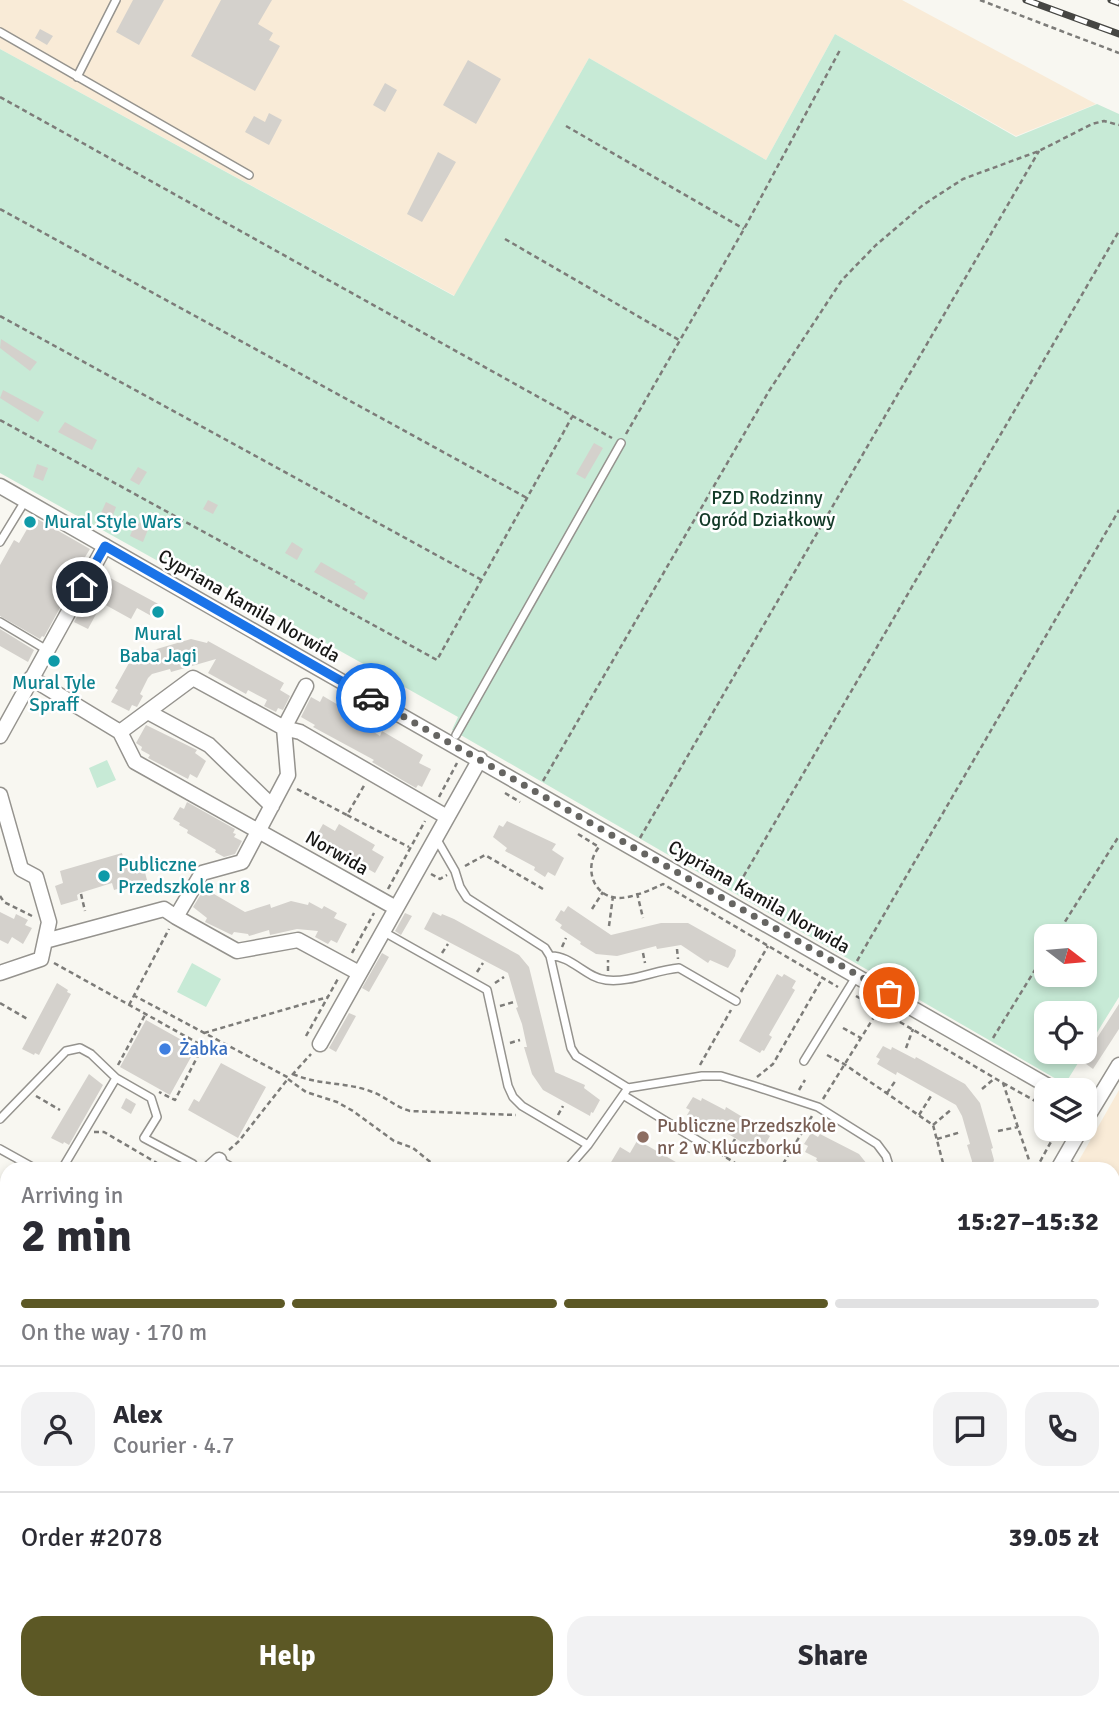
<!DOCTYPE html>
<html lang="en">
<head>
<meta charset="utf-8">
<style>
  body { margin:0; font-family:Signika,sans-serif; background:#f2f2f3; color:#2b2b33; height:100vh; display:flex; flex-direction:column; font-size:26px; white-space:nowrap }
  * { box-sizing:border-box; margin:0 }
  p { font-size:23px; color:#7c7c81 }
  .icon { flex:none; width:38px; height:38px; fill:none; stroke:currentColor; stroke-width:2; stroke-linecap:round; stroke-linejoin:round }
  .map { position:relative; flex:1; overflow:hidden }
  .sheet { position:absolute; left:0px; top:1162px; width:1120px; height:548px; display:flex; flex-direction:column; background:#fff; border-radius:21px 21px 0 0; box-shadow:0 4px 10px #0003 }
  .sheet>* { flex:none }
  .needle { width:46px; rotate:106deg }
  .buttons { position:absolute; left:1034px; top:924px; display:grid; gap:14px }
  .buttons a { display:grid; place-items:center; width:63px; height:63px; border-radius:14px; background:#fff; box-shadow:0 4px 10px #0003; font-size:35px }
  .pin { position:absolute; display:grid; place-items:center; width:60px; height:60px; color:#fff; margin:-30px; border:4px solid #fff; border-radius:50%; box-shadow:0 2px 7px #0007 }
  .courier { position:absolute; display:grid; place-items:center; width:70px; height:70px; margin:-35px; border:5px solid #1a73e8; border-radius:50%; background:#fff; color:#222; box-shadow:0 2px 9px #0007 }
  .head em { font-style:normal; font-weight:700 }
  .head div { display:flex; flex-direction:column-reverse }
  .head { display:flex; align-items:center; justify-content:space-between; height:119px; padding:0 21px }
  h1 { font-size:46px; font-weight:700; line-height:52px }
  .bar { display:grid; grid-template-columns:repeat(4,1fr); gap:10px 7px; align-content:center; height:84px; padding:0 21px }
  .bar i { height:9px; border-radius:5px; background:#e1e1e2 }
  .bar .active { background:#5c5825 }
  .bar p { grid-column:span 4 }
  .line { display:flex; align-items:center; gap:18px; padding:0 21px; border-top:2px solid #e1e1e2 }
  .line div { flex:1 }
  .round { display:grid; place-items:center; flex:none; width:74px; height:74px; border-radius:21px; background:#f2f2f3 }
  .button { display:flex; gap:14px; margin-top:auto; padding:14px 21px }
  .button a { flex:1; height:80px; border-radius:21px; background:#5c5825; color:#fff; font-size:28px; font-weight:700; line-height:80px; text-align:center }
  .button a+a { background:#f2f2f3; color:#2b2b33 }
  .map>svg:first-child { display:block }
  .industrial { fill:#f9ebd7 }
  .green { fill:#c7ead6; fill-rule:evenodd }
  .building { fill:#d4d1cc }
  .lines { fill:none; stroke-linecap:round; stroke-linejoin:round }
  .service-casing { stroke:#95938e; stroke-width:10 }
  .minor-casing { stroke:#95938e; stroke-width:17 }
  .tertiary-casing { stroke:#95938e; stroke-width:20 }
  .path { stroke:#7d7c79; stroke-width:2.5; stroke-dasharray:5 3.5; stroke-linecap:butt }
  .service { stroke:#fff; stroke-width:7 }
  .minor { stroke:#fff; stroke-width:14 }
  .tertiary { stroke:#fff; stroke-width:18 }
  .rail-casing { stroke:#464643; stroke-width:7 }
  .rail { stroke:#fff; stroke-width:4.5; stroke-dasharray:13; stroke-linecap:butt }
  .done { stroke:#666562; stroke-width:7; stroke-dasharray:0 12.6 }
  .route { stroke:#1a73e8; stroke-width:9 }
  .culture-dot { fill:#0f9aa8; stroke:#fff; stroke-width:2.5 }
  .shop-dot { fill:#3f7fe0; stroke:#fff; stroke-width:2.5 }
  .education-dot { fill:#8d6e63; stroke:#fff; stroke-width:2.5 }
  .labels { text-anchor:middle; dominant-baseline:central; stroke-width:5; stroke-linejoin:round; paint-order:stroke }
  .park-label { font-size:19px; fill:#123927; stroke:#fff }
  .culture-label { font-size:19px; fill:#0d838f; stroke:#fff; text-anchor:start }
  .street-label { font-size:19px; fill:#171715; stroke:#fff }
  .shop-label { font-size:19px; fill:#366cbe; stroke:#fff; text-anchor:start }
  .education-label { font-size:19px; fill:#785e54; stroke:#fff; text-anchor:start }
</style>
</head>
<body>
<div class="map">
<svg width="1119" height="1709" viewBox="0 0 1119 1709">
  <rect width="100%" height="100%" fill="#f8f7f1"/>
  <!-- industrial -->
  <path class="industrial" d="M 0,0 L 902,0 L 1096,104 L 1016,136 L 835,34 L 766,160 L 589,58 L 455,296 L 0,49 Z
    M 1119,1090 L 1119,1709 L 997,1709 L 1000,1703 L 1113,1703 L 1113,1169 L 1074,1169 Z
    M 767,1703 L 826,1703 L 823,1709 L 777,1709 Z"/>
  <!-- green -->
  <path class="green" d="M 835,34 L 1016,137 L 1097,104 L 1119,114 L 1119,997 L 1065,1084 L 452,730 L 458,717 L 215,581 L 210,590 L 0,473 L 0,49 L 454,296 L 589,58 L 766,160 ZM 1046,936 L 1085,936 L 1085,975 L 1046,975 ZM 1046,1013 L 1085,1013 L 1085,1052 L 1046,1052 Z
    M 107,760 L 116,780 L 97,788 L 89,768 Z
    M 192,963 L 221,979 L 206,1007 L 177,992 Z"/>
  <!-- building -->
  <path class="building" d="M 133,0 L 164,0 L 139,45 L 116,32 Z
    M 221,0 L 272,0 L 258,24 L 273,33 L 269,40 L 280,46 L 255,91 L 191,56 Z
    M 40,29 L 53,36 L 47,45 L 35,38 Z
    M 468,60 L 501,79 L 476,124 L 443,105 Z
    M 385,83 L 397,90 L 385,112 L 373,105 Z
    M 269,113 L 282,120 L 269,145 L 245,132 L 254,116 L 265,122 Z
    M 438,152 L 456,162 L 422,222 L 407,214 Z
    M 1,339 L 37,362 L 30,371 L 0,348 Z
    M 3,390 L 44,412 L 38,422 L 0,398 Z
    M 65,422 L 97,440 L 92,450 L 58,432 Z
    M 594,443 L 603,448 L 585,479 L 576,474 Z
    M 37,464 L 48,468 L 43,481 L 33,477 Z
    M 138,467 L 147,472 L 139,485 L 130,480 Z
    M 208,500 L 218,505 L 213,514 L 203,509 Z
    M 106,502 L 116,507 L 112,518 L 101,513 Z
    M 34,517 L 90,549 L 82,562 L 84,564 L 44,637 L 42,636 L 40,639 L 0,616 L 0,565 L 14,540 L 19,543 Z
    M 136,521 L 149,527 L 143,542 L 130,536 Z
    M 292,542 L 303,549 L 297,560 L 285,553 Z
    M 321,562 L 356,582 L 354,584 L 368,593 L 364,600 L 314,572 Z
    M 101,573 L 162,606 L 155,618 L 137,608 L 131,619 L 102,603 L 88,629 L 74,622 Z
    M 0,629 L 34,650 L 28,662 L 0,646 Z
    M 191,639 L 207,643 L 208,641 L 284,683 L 280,690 L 290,696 L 283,710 L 278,708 L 276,712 L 264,706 L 267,700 L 248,690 L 246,694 L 208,673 L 216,659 L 171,672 L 170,669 L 152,674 L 148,678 L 140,694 L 143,696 L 137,707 L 132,705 L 129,711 L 111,702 L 118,690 L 115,688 L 129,663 L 131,664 L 143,653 Z
    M 323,696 L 364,720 L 362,724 L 380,736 L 382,731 L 423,755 L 419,763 L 431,769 L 422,787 L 418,785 L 416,788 L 402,780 L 372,762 L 374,760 L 313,727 L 315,725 L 301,717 L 311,697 L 320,702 Z
    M 146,725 L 197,750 L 195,753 L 206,761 L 197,778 L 190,774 L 188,779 L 148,758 L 150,755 L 141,750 L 142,747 L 136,743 Z
    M 187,802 L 235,829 L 233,833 L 236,834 L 234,837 L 242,841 L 235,854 L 224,857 L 215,852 L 216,850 L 187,833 L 188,830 L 179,825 L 180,823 L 173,819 L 180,807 L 184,809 Z
    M 507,821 L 556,844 L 552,850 L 564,858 L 555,876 L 548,872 L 545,877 L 534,870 L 535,867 L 505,851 L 507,848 L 493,837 L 499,825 L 503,827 Z
    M 323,824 L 335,831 L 339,824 L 375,845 L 372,850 L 384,857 L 375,873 L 368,869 L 366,874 L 354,867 L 356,864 L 332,851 L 330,856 L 318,849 L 320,844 L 314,840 Z
    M 122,853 L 125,865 L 142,861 L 147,880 L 114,890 L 112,883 L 80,893 L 77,895 L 78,900 L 61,905 L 55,886 L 63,883 L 60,871 Z
    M 207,890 L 245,912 L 270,904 L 271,908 L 291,901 L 308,905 L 309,902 L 322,909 L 324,906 L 337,913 L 334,918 L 347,924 L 337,943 L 331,940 L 328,944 L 315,937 L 318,931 L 297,929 L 270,935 L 269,930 L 249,936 L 248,934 L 234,932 L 232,935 L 205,922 L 207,918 L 193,907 L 201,894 L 203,896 Z
    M 568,906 L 611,935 L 661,923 L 688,923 L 736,950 L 735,956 L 728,968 L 710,960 L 708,963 L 681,945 L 657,949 L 656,946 L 617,956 L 596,954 L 580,944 L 581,942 L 560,928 L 562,925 L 555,920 L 561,910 L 564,912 Z
    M 0,912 L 14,919 L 16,914 L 28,920 L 25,925 L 32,928 L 23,944 L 12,937 L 8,944 L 0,940 Z
    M 433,912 L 441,916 L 442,914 L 454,919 L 519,955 L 529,967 L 555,1072 L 585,1085 L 584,1088 L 600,1100 L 593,1113 L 591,1112 L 590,1116 L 543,1090 L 532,1074 L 524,1047 L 527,1047 L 522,1024 L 516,1008 L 518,1007 L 508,973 L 424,929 Z
    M 405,913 L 412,916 L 401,935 L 395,931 Z
    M 382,953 L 389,957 L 369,992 L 362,988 Z
    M 777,974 L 782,977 L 784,974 L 796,981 L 792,988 L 795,990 L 769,1035 L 772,1037 L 764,1051 L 762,1050 L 760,1053 L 739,1041 Z
    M 57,983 L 68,990 L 67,992 L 71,994 L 39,1055 L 35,1053 L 34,1055 L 22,1049 Z
    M 1119,1004 L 1119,1029 L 1093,1069 L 1082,1061 Z
    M 349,1013 L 356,1016 L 336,1052 L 329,1048 Z
    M 146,1020 L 196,1048 L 170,1095 L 120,1067 Z
    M 883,1046 L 891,1050 L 892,1047 L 915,1059 L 916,1057 L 965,1084 L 980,1103 L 984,1117 L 993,1148 L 991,1149 L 994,1160 L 991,1169 L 971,1169 L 972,1161 L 967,1145 L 970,1144 L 962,1116 L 956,1105 L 897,1072 L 896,1075 L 877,1064 L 880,1059 L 876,1057 Z
    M 221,1063 L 266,1087 L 238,1138 L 188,1110 L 194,1099 L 199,1102 Z
    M 89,1074 L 103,1085 L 69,1145 L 64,1142 L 63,1144 L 51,1138 Z
    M 693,1097 L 701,1101 L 702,1098 L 725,1110 L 726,1107 L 764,1130 L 763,1132 L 770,1136 L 763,1148 L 759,1152 L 723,1131 L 707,1123 L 706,1126 L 687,1115 L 690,1110 L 686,1108 Z
    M 126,1098 L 136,1104 L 131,1114 L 121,1108 Z
    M 811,1133 L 818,1137 L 820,1134 L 859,1154 L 871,1169 L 827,1169 L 816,1160 L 817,1158 L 805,1152 L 808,1146 L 804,1144 Z
    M 637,1141 L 648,1146 L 688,1169 L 607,1169 L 620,1147 L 630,1153 Z"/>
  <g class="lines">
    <defs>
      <path id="service" d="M 0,32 L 249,175
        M 77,77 L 116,0
        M 0,542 L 25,501
        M 0,622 L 47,650
        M 456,735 L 621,443
        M 436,838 L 455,871 L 460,887 L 467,898 L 545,948 L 550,956 L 571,1048 L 576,1056 L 628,1088
        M 384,932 L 487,990 L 508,1086 L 513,1097 L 522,1106 L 588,1145 L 567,1169
        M 550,956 C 571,955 586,978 606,980 C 630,983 655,970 679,968 L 736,1001
        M 804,1061 L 857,975
        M 623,1095 L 710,1148
        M 0,1119 L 66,1051 L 80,1048 L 91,1054 L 116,1078
        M 588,1145 L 628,1088 L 702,1076 L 721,1076 L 751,1085 L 818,1107 L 877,1144 L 886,1156 L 890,1169
        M 0,1149 L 36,1169
        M 219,1160 L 235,1169
        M 1063,1161 L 1077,1169
        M 62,1169 L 116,1078 L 151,1098 L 157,1117 L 144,1138 L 193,1164 L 194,1169
        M 1113,1189 L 1119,1192
        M 1113,1550 L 1119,1553
        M 1113,1680 L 1119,1683
        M 1062,1703 L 1063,1709"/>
      <path id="minor" d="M 0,486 L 1055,1090
        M 31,678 L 120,732 L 193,678 L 284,728 L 306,686
        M 148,712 L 209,745 L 272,806
        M 120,732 L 135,762 L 396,908
        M 0,736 L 105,546
        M 0,795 L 21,869 L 36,877 L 49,922 L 41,959 L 0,973
        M 176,917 L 237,951 L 298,940 L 359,973
        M 45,941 L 164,909 L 176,917 L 202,873 L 242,862 L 288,775 L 284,728 L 300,732 L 447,817
        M 320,1044 L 480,759
        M 1085,1121 L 1119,1065
        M 209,1169 L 219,1160
        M 1058,1169 L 1081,1129
        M 0,1272 L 7,1276
        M 741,1709 L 746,1703"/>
      <path id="tertiary" d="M 0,1557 L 7,1561
        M 252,1703 L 263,1709
        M 32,1709 L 35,1703"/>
    </defs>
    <!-- service casing -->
    <use href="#service" class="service-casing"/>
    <!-- minor casing -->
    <use href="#minor" class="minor-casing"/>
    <!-- tertiary casing -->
    <use href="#tertiary" class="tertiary-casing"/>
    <!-- path -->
    <path class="path" d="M 980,0 L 1119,53
      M 0,97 L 612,438
      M 566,126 L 744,229
      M 0,209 L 527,498
      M 505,239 L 679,340
      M 0,316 L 482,580
      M 0,420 L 437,660 L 572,417
      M 626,434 L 744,229 L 840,50
      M 543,781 L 769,391 L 842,280 L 876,245 L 923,205 L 963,179 L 1039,151 L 1092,124 L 1104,121 L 1119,125
      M 297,789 L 347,815 L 365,784
      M 505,793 L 520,802
      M 439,797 L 457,763
      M 347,815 L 409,847
      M 578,834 L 599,847 C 584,865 591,897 619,898 C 632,898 651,890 663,884 L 838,987
      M 640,838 L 1039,151
      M 465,866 L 485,855 L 543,889
      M 431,874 L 440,879 L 447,875
      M 388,889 L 425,821
      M 735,891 L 1119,231
      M 637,893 L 643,918
      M 81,894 L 85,911
      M 0,896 L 4,902 L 32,916
      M 592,909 L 603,892
      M 609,926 L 613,896
      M 1056,936 L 1119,836
      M 562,947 L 566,938
      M 677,949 L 678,959
      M 352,953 L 374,913
      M 442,953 L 448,944
      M 643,953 L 645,963
      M 857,961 L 1119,510
      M 54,963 L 203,1046 L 175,1100 L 159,1092
      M 608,971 L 608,960
      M 477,972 L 483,963
      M 495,983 L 504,977
      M 741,992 L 768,946
      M 133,995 L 289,1078
      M 856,996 L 1003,1083 L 1032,1169
      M 0,1003 L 29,1020
      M 129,1005 L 169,929
      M 500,1006 L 514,1002
      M 843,1028 L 861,1038
      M 204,1033 L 328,997
      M 306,1036 L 339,977
      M 993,1038 L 1046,952
      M 510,1043 L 520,1040
      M 906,1048 L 913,1029
      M 827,1055 L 844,1064 L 933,1125 L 943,1163 L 940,1169
      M 118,1065 L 145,1015
      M 700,1065 L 731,1010
      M 293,1074 C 317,1085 345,1082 370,1091 C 385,1096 395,1107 410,1111 L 516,1115
      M 292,1075 L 311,1054
      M 757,1077 L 773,1064 L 822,979
      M 288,1079 L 306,1092 L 337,1102 L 353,1111 L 394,1141 L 413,1148 L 439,1169
      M 1003,1083 L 1046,1107
      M 982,1089 L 995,1078
      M 799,1090 L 805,1080
      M 887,1093 L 896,1080
      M 36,1096 L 60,1110
      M 823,1099 L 879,1009
      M 558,1115 L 563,1106
      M 919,1115 L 931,1096
      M 933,1125 L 952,1109
      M 998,1131 L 1018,1127
      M 94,1132 L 104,1132 L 162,1166 L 160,1169
      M 937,1139 L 961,1132
      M 229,1150 L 239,1141 L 287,1080
      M 719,1153 L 740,1166 L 783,1164 L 790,1169
      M 725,1157 L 735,1139
      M 943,1163 L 963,1165
      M 783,1164 L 812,1116
      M 822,1169 L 824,1166
      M 1036,1169 L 1058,1129"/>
    <!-- service -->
    <use href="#service" class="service"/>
    <!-- minor -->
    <use href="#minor" class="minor"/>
    <!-- tertiary -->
    <use href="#tertiary" class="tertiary"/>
    <defs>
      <path id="rail" d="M 1026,0 L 1119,34
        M 1111,0 L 1119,3"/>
    </defs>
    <!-- rail casing -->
    <use href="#rail" class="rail-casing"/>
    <!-- rail -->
    <use href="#rail" class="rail"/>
  </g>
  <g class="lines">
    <!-- done -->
    <path class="done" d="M 371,698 L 889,993"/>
    <!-- route -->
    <path class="route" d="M 82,587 L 105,546 L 371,698"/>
  </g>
  <!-- markers -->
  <g class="culture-dot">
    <circle cx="30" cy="522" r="7"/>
    <circle cx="158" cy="612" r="7"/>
    <circle cx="54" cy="661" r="7"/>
    <circle cx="104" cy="876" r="7"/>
  </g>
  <circle class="shop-dot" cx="165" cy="1049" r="7"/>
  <circle class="education-dot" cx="643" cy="1137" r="7"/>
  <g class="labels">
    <!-- park labels -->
    <g class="park-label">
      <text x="767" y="498">PZD Rodzinny<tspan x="767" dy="22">Ogród Działkowy</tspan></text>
    </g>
    <!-- culture labels -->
    <g class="culture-label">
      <text x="44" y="522">Mural Style Wars</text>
      <text x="158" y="634" text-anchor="middle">Mural<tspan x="158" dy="22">Baba Jagi</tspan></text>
      <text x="54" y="683" text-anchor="middle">Mural Tyle<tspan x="54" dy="22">Spraff</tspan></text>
      <text x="118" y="865">Publiczne<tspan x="118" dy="22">Przedszkole nr 8</tspan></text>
    </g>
    <!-- street labels -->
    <g class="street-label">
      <text transform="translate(249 606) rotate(30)">Cypriana Kamila Norwida</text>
      <text transform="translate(337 853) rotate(30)">Norwida</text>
      <text transform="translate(759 897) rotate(30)">Cypriana Kamila Norwida</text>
    </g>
    <!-- shop labels -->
    <g class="shop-label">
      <text x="179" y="1049">Żabka</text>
    </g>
    <!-- education labels -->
    <g class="education-label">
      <text x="657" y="1126">Publiczne Przedszkole<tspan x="657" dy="22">nr 2 w Kluczborku</tspan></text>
    </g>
  </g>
</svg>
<div class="buttons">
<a><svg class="needle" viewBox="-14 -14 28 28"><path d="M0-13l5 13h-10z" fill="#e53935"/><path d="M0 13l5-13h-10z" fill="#7c7c81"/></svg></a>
<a><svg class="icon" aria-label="locate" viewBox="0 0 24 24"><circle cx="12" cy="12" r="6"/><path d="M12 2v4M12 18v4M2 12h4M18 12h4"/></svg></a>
<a><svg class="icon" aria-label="layers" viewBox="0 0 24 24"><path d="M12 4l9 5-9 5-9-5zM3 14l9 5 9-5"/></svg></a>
</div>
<div class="pin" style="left:889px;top:993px;background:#ea580c"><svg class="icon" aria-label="bag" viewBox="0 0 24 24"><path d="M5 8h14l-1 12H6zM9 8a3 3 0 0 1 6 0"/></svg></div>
<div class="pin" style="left:82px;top:587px;background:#1f2937"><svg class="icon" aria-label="home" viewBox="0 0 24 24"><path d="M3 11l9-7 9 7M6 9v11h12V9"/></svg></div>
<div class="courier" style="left:371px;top:698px"><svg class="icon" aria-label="car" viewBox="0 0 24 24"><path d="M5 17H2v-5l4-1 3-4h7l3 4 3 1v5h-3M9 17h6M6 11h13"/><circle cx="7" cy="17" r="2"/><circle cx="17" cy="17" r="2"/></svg></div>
<section class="sheet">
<div class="head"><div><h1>2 min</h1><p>Arriving in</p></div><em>15:27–15:32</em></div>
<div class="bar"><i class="active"></i><i class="active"></i><i class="active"></i><i></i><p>On the way · 170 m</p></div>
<div class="line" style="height:126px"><a class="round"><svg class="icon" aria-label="person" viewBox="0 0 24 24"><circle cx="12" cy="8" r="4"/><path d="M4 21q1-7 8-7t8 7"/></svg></a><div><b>Alex</b><p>Courier · 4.7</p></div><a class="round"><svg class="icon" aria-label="chat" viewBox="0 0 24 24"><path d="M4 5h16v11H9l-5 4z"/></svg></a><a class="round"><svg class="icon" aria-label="phone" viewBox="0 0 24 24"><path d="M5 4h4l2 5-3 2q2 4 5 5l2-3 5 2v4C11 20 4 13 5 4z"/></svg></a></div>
<div class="line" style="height:91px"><div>Order #2078</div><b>39.05 zł</b></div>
<div class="button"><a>Help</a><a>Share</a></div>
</section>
</div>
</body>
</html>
